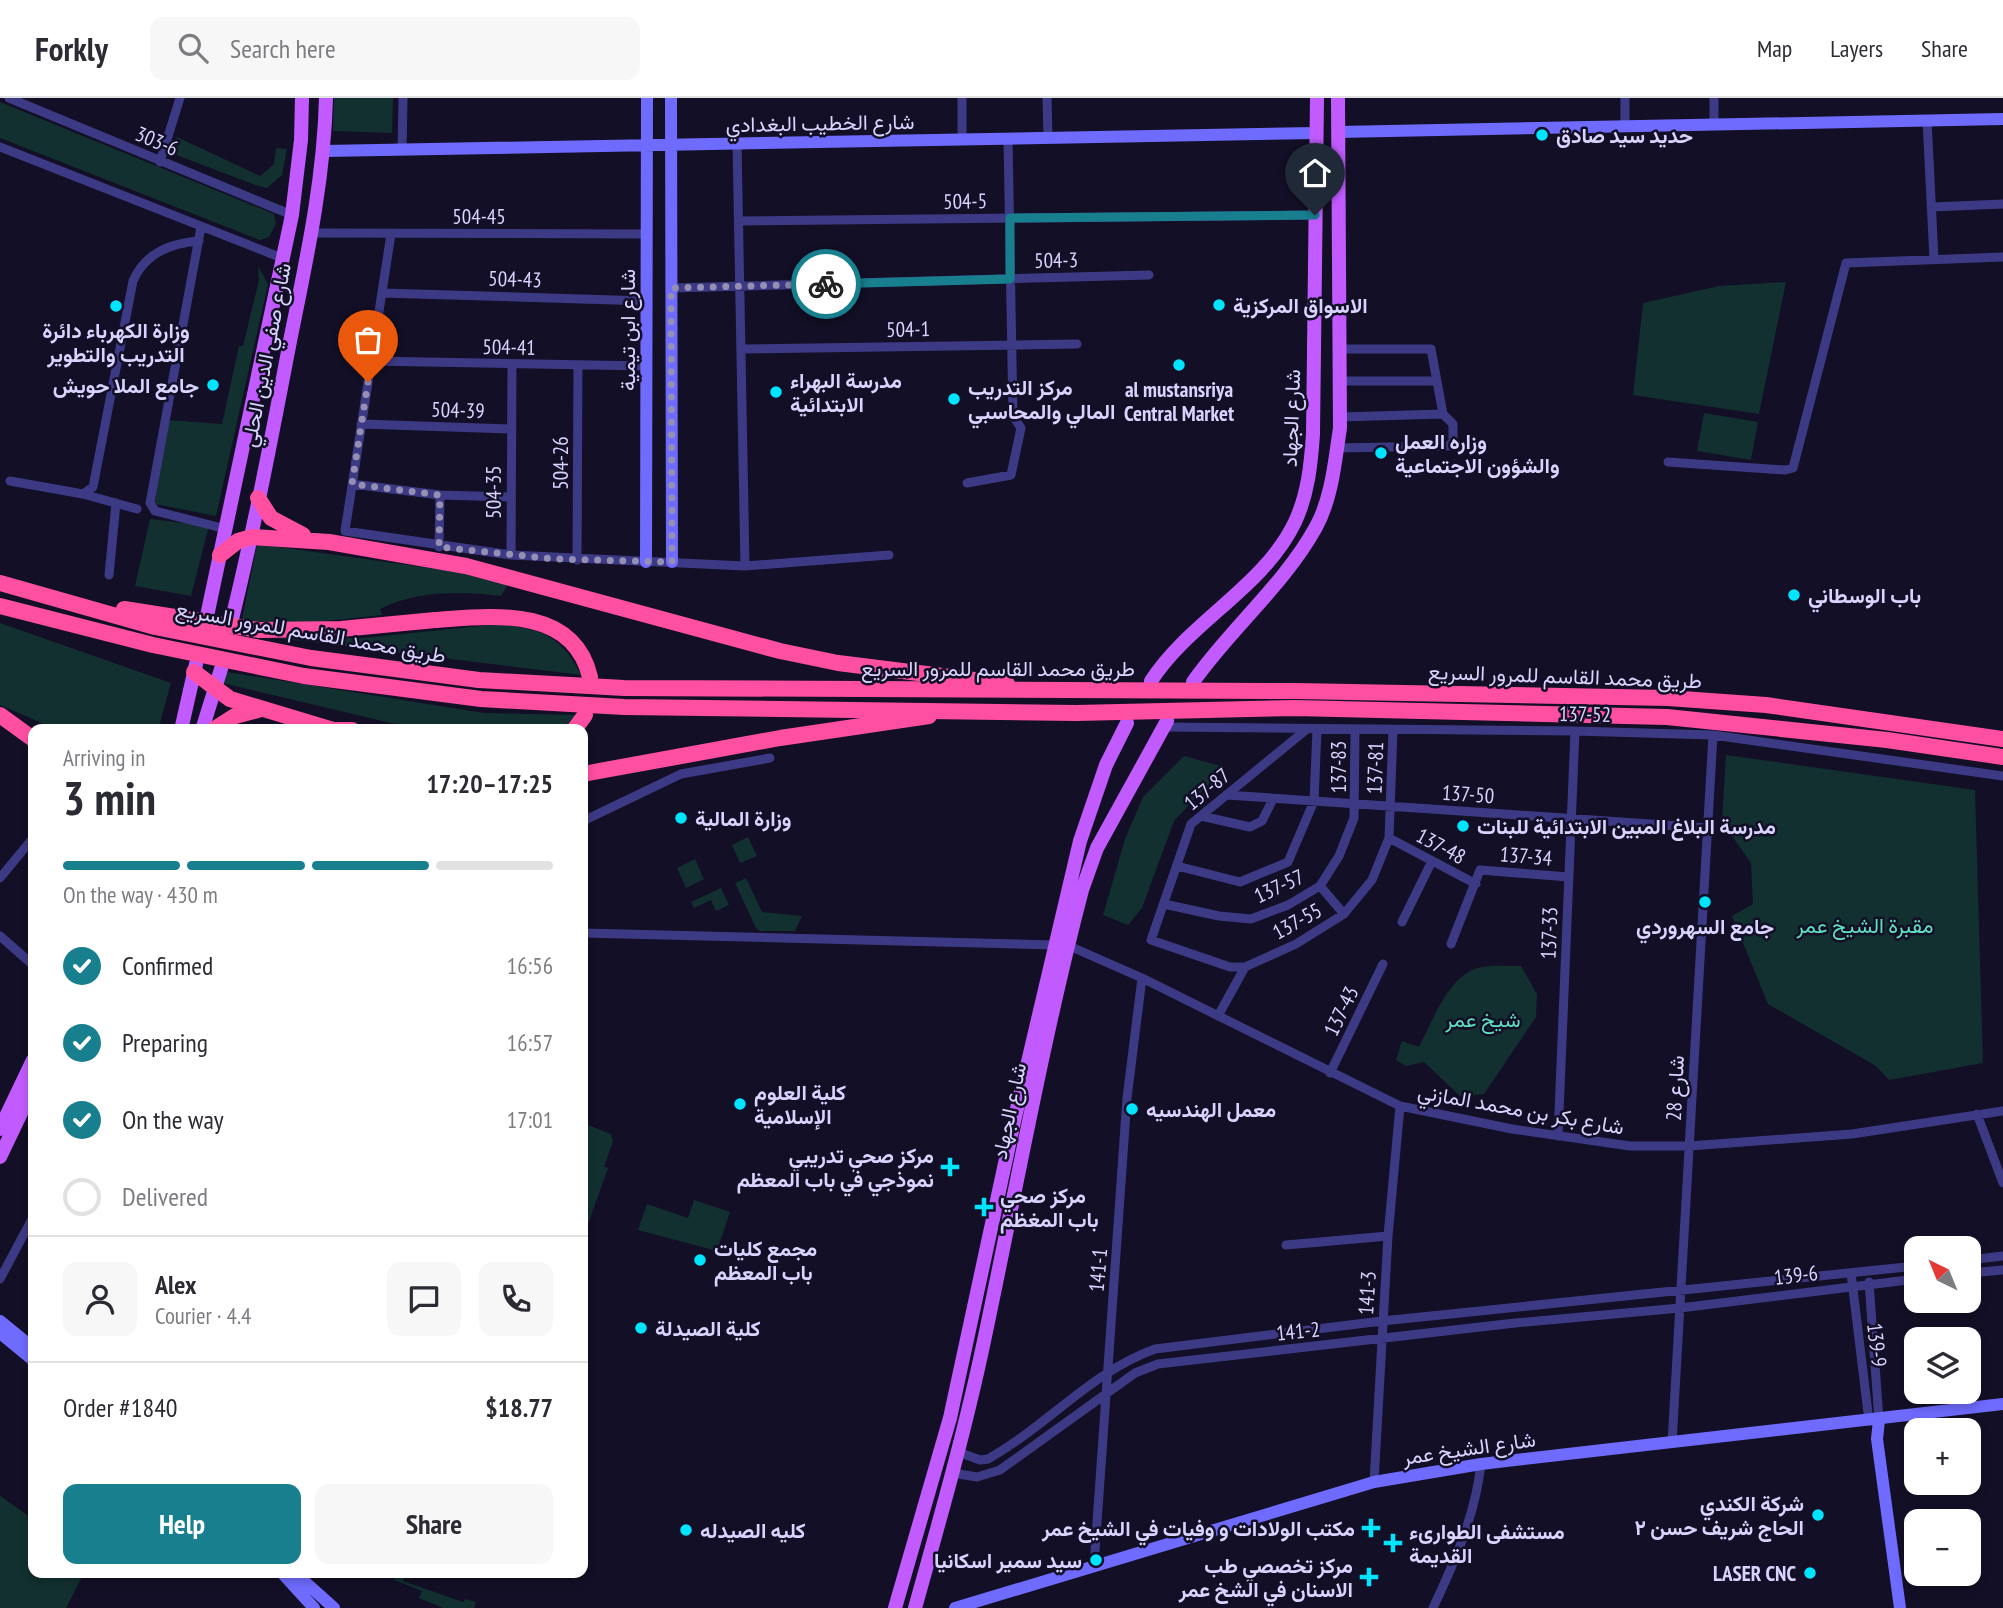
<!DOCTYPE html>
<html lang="en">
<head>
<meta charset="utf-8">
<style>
  body { margin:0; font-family:"PT Sans Narrow",Vazirmatn,sans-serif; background:#f7f7f7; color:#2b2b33; height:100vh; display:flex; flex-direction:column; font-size:26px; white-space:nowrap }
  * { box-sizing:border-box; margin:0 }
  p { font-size:23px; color:#7c7c81 }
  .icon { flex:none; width:38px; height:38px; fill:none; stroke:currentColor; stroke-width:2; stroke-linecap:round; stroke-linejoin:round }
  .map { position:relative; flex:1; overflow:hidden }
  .panel { position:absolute; left:28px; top:626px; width:560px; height:854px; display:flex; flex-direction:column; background:#fff; border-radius:14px; box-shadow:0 4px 10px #0003 }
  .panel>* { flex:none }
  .needle { width:46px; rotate:317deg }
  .buttons { position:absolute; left:1904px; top:1138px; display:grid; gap:14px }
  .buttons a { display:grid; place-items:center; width:77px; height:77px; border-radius:14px; background:#fff; box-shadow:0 4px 10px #0003; font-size:35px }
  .pin { position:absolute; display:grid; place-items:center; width:60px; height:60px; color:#fff; margin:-72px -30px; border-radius:50% 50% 50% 0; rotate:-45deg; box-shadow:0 0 7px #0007 }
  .pin .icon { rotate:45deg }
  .courier { position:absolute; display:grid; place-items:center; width:70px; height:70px; margin:-35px; border:5px solid #187f8f; border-radius:50%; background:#fff; color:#222; box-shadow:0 2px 9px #0007 }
  .overview em { font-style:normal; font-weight:800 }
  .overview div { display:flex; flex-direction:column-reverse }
  .overview { display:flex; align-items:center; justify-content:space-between; height:119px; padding:0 35px }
  h1 { font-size:46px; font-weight:800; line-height:52px }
  .bar { display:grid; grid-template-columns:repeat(4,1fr); gap:10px 7px; align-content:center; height:84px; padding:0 35px }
  .bar i { height:9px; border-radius:5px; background:#e1e1e2 }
  .bar .on { background:#187f8f }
  .bar p { grid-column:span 4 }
  .line { display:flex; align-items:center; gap:18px; padding:0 35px; border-top:2px solid #e1e1e2 }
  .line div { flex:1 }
  .round { display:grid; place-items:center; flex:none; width:74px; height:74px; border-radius:14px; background:#f7f7f7 }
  ol { padding:0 35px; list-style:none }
  li { display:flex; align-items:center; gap:21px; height:77px }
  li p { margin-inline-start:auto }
  li .icon { padding:7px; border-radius:50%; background:#187f8f; color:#fff; stroke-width:4 }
  li:last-child { color:#7c7c81 }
  li i { width:38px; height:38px; border:4px solid #e1e1e2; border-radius:50% }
  .action { display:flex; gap:14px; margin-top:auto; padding:14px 35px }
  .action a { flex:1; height:80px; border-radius:14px; background:#187f8f; color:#fff; font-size:28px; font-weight:800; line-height:80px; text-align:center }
  .action a+a { background:#f7f7f7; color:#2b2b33 }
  header { display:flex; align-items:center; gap:42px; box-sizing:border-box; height:98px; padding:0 35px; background:#fff; border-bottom:2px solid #e1e1e2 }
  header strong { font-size:33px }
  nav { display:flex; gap:38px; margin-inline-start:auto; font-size:24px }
  .search { width:490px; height:63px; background:#f7f7f7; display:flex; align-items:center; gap:18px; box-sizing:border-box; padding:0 24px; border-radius:14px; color:#7c7c81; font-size:26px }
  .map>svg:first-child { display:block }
  .green { fill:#12302f }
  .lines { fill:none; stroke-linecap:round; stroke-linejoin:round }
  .street { stroke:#3d3a85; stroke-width:9 }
  .secondary { stroke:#6f6bff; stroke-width:12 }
  .primary { stroke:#c25bff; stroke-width:14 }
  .highway { stroke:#ff4fa3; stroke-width:16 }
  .highway-bridge { stroke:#ff4fa3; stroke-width:16 }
  .done { stroke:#948fb3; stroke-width:7; stroke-dasharray:0 12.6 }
  .route { stroke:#187f8f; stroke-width:9 }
  .poi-dot { fill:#00e5ff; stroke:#130f26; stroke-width:2.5 }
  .labels { text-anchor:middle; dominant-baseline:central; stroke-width:5; stroke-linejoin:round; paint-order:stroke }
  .street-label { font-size:21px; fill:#d9d4ff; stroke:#130f26 }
  .poi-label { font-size:21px; font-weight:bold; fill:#d9d4ff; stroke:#130f26; text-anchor:start }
  .park-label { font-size:21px; fill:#5fe0c0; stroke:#130f26 }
</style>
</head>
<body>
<header>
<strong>Forkly</strong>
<div class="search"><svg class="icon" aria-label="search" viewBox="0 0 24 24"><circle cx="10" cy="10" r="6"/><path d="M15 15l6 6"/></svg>Search here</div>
<nav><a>Map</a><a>Layers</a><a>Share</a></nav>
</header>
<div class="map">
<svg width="2003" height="1510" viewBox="0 0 2003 1510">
  <rect width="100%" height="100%" fill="#130f26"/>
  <!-- green -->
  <path class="green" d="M 334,0 L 393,0 L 392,35 L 333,33 Z
    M 0,4 L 274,116 L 276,126 L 269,139 L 260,142 L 0,40 Z
    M 177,39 L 260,78 L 274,66 L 276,50 L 287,51 L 282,77 L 267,90 L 258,88 L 174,56 L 172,48 Z
    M 258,168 L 268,186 L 216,418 L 155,406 L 167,322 L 222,326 L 239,248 L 243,248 L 259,182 Z
    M 1786,184 L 1759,316 L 1633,297 L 1643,205 L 1719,188 Z
    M 1704,315 L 1758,324 L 1751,362 L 1697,353 Z
    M 150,421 L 209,428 L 191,498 L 135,488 Z
    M 257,446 L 458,474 L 508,486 L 501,498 C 462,493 416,492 380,511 L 382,517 C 336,522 287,529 242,521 Z
    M 0,525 L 171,585 L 158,632 L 58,632 L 0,607 Z
    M 499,526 C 541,532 561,536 581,577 L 278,540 L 363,540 Z
    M 227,574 L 484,615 L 578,617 L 565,632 L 420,632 L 222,585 Z
    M 1726,657 L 1975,692 L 1983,965 L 1889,982 L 1876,968 L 1768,906 L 1732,818 L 1753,806 L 1751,765 L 1722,724 Z
    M 1184,658 L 1225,669 L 1174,723 L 1142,810 L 1128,827 L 1103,817 L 1125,741 L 1143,699 Z
    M 748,739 L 757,758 L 740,765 L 732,747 Z
    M 695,761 L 704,781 L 686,790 L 677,770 Z
    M 746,780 L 762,814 L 802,818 L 795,833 L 760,833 L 756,830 L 735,785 Z
    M 721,790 L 729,807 L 716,813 L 711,802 L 694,810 L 691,804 Z
    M 1521,868 L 1537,896 L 1536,919 L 1484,996 L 1460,998 L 1424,964 L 1406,968 L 1396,962 L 1402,943 L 1419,949 C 1433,923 1449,874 1482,869 C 1494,867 1508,868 1521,868 Z
    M 583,1025 L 611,1036 L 613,1043 L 604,1069 L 608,1070 L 583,1140 Z
    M 694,1102 L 730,1114 L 717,1153 L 638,1132 L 647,1106 L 688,1120 Z
    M 0,1398 L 33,1421 L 33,1475 L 84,1475 L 66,1510 L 0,1510 Z
    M 396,1475 L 405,1475 L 403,1483 L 463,1504 L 465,1501 L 476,1504 L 474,1510 L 443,1510 L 419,1500 L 422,1493 L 394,1482 Z"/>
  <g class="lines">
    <!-- street -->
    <path class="street" d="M 9,0 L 292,117
      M 962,0 L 962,41
      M 1047,0 L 1048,40
      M 1927,22 L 1934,161
      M 1714,27 L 1714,0
      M 1625,29 L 1625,0
      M 737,45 L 745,468
      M 0,49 L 282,160
      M 402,52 L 403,0
      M 160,64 L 180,0
      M 1932,109 L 2003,106
      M 740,123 L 1316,117
      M 201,129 L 150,405 L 155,413 L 226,431
      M 311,135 L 647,136
      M 391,136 L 345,433 L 511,457
      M 671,190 L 1149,177
      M 382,195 L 647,203
      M 741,251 L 1077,246
      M 371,263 L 647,268
      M 512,267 L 511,457 L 745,468 L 889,457
      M 1340,283 L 1437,283
      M 1340,319 L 1443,316
      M 361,326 L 511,331
      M 1337,350 L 1448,348 L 1453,344 L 1453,326 L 1443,316 L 1431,251 L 1339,251
      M 1668,364 L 1785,372 L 1793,370 L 1846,165 L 2003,159
      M 10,383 L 83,396 L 93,389 L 133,183 C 145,155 171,145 199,143
      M 967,385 L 1011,377 L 1021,330 L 1013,318 L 1008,41
      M 352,386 L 440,397 L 511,399
      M 83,396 L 137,411
      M 439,449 L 440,397
      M 577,462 L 578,268
      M 109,477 L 116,405
      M 1162,629 L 1575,633 L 1713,637 L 2003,678
      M 1307,631 L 1191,726 L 1151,842 L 1230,869 L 1245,869 L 1296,846 L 1344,816 L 1372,782 L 1389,740 L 1393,632
      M 1227,697 L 1708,730
      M 1201,718 L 1250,729 L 1262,723 L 1273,701
      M 583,723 L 681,676 L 770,660
      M 1389,740 L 1476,786
      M 1177,768 L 1240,784 L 1288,764 L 1314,703 L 1317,632
      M 0,780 L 33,740
      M 1320,788 L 1344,816
      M 1164,806 L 1219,818 L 1251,821 L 1288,807 L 1320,788 L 1339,758 L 1354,720 L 1355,632
      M 1402,824 L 1432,763
      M 583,835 L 1054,847
      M 0,838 L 33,867
      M 1451,846 L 1480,772 L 1569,779
      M 1067,847 L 1142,880 L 1400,1008 L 1512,1031 L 1630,1048 L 1689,1048 L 1852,1036 L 2003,1013
      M 1218,918 L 1245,869
      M 1330,975 L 1383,866
      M 1977,1016 L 2003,1085
      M 1558,1038 L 1575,633
      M 1286,1147 L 1388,1138
      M 1969,1162 L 2003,1158
      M 1851,1175 L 1869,1323
      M 1969,1175 L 2003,1172
      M 0,1181 L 33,1119
      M 1869,1184 L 1879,1322
      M 1672,1345 L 1713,637
      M 958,1354 L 980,1362 L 988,1361 C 1047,1328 1091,1274 1155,1251 L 1382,1223 L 1916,1168
      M 953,1375 L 977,1379 L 1000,1372 L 1135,1275 L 1158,1266 L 1515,1225 L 1680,1210 L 1916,1181
      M 1374,1384 L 1388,1138 L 1400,1008
      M 1094,1467 L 1127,1000 L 1142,880
      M 1433,1510 C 1455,1463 1475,1418 1481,1366"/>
    <!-- secondary -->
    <path class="secondary" d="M 671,0 L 672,464
      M 1338,34 L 2003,21
      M 324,53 L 1316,35
      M 646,464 L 647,0
      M 0,1223 L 33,1250
      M 0,1235 L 33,1262
      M 1879,1322 L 1877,1341 L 1900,1510
      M 282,1475 L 314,1510
      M 295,1475 L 334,1510
      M 955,1510 L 1374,1384 L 1481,1366 L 2003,1306"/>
    <!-- primary -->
    <path class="primary" d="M 207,518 L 292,117 L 301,42 L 302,0
      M 232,521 C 255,427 273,332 291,238 C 307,159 324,81 326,0
      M 1151,583 C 1190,523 1264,489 1295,424 C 1308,396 1311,366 1313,336 L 1317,0
      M 1193,584 C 1231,530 1284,487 1316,429 C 1332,400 1335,362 1340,330 L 1338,0
      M 181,632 L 196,566
      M 202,632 L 221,571
      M 0,1031 L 33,962
      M 0,1059 L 33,990
      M 895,1510 L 950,1320 L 1015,1019 L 1080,743 L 1106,667 L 1127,625
      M 915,1510 C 940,1421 965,1333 984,1243 C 1016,1092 1043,941 1082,792 L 1097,750 L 1167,623"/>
    <!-- highway -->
    <path class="highway" d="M 258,400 L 271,420 L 303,437
      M 220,457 L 238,443 L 252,439 L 329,444 L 466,468 L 780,553 L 838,565 L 1007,586
      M 435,522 C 491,518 573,507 590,579
      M 194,574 L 230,601 L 333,632
      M 0,617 L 33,641
      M 213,632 L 235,618 L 258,612
      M 337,632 L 352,632
      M 574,632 L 585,617
      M 583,676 L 780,640 L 929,618"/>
    <!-- highway-bridge -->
    <path class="highway-bridge" d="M 0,485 L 155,529 L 311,560 L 479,582 L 624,590 L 1296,593 L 1668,600 L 1766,607 L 2003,641
      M 0,508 L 153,547 L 304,578 L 481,601 L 624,609 L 1076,615 L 1295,610 L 1667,619 L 1887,642 L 2003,659
      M 124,511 L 259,532 L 341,531 L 435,522"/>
  </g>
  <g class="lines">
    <!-- done -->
    <path class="done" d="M 368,284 L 352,386 L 440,397 L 439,449 L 555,461 L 672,464 L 671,190 L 826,186"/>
    <!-- route -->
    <path class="route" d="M 826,186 L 1010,181 L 1010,120 L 1315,117"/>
  </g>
  <!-- markers -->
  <g class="poi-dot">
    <circle cx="1542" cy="37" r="7"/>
    <circle cx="1219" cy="207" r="7"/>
    <circle cx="116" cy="208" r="7"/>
    <circle cx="1179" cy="267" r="7"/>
    <circle cx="213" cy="287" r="7"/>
    <circle cx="776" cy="294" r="7"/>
    <circle cx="954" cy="301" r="7"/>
    <circle cx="1381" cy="355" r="7"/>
    <circle cx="1794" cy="497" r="7"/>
    <circle cx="681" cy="720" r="7"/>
    <circle cx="1463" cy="728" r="7"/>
    <circle cx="1705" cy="804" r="7"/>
    <circle cx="740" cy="1006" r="7"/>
    <circle cx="1132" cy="1011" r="7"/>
    <path d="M946.5 1058.5h7v7h7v7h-7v7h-7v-7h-7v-7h7z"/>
    <path d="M980.5 1098.5h7v7h7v7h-7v7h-7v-7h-7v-7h7z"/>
    <circle cx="700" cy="1162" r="7"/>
    <circle cx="641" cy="1230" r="7"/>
    <circle cx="1818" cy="1417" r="7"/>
    <path d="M1367.5 1419.5h7v7h7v7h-7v7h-7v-7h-7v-7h7z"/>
    <circle cx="686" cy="1432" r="7"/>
    <path d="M1389.5 1434.5h7v7h7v7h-7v7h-7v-7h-7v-7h7z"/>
    <circle cx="1096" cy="1462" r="7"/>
    <circle cx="1810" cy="1475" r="7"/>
    <path d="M1365.5 1468.5h7v7h7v7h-7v7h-7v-7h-7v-7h7z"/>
  </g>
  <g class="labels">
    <!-- street labels -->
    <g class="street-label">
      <text transform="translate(820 25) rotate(-1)">شارع الخطيب البغدادي</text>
      <text transform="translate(157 43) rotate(23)">303-6</text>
      <text transform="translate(965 103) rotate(-1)">504-5</text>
      <text x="479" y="118">504-45</text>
      <text transform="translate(1056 162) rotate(-1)">504-3</text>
      <text transform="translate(515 181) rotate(2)">504-43</text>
      <text transform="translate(908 231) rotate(-1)">504-1</text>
      <text transform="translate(627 232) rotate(-90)">شارع ابن تيمية</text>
      <text transform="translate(509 249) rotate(1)">504-41</text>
      <text transform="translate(266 257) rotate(-79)">شارع صفي الدين الحلي</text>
      <text transform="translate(458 312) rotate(2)">504-39</text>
      <text transform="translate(1291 320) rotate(-88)">شارع الجهاد</text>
      <text transform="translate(560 365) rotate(-90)">504-26</text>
      <text transform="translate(493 394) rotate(-90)">504-35</text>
      <text transform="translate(311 534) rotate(10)">طريق محمد القاسم للمرور السريع</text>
      <text x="998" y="570">طريق محمد القاسم للمرور السريع</text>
      <text transform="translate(1565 578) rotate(2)">طريق محمد القاسم للمرور السريع</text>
      <text transform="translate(1585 616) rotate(1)">137-52</text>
      <text transform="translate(1338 669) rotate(-90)">137-83</text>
      <text transform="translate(1375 670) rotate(-88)">137-81</text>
      <text transform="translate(1207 691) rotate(-40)">137-87</text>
      <text transform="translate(1468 696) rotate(4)">137-50</text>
      <text transform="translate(1441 748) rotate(28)">137-48</text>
      <text transform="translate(1526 758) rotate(5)">137-34</text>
      <text transform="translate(1279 788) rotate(-25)">137-57</text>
      <text transform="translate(1297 823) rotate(-29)">137-55</text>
      <text transform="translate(1549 835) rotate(-88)">137-33</text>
      <text transform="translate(1341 913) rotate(-64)">137-43</text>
      <text transform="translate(1675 990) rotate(-87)">شارع 28</text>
      <text transform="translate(1521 1011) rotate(10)">شارع بكر بن محمد المازني</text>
      <text transform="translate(1009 1013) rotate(-78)">شارع الجهاد</text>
      <text transform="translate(1098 1172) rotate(-85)">141-1</text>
      <text transform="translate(1796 1177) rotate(-7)">139-6</text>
      <text transform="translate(1367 1195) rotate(-86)">141-3</text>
      <text transform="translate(1298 1233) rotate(-6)">141-2</text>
      <text transform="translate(1877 1247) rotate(83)">139-9</text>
      <text transform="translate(1469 1350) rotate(-8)">شارع الشيخ عمر</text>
    </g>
    <!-- poi labels -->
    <g class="poi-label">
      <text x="1556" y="37">حديد سيد صادق</text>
      <text x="1233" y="207">الاسواق المركزية</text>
      <text x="116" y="232" text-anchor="middle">وزارة الكهرباء دائرة<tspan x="116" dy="24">التدريب والتطوير</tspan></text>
      <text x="790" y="282">مدرسة البهراء<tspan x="790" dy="24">الابتدائية</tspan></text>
      <text x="199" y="287" text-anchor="end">جامع الملا حويش</text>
      <text x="968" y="289">مركز التدريب<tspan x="968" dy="24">المالي والمحاسبي</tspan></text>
      <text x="1179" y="291" text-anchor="middle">al mustansriya<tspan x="1179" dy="24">Central Market</tspan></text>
      <text x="1395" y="343">وزاره العمل<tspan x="1395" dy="24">والشؤون الاجتماعية</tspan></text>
      <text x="1808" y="497">باب الوسطاني</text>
      <text x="695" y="720">وزارة المالية</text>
      <text x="1477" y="728">مدرسة البلاغ المبين الابتدائية للبنات</text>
      <text x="1705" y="828" text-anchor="middle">جامع السهروردي</text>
      <text x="754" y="994">كلية العلوم<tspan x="754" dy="24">الإسلامية</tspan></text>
      <text x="1146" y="1011">معمل الهندسيه</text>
      <text x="934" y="1057" text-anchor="end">مركز صحي تدريبي<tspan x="934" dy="24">نموذجي في باب المعظم</tspan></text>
      <text x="1000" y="1097">مركز صحي<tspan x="1000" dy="24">باب المغظم</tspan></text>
      <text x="714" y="1150">مجمع كليات<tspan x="714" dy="24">باب المعظم</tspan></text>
      <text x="655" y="1230">كلية الصيدلة</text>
      <text x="1804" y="1405" text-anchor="end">شركة الكندي<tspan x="1804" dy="24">الحاج شريف حسن ٢</tspan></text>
      <text x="1355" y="1430" text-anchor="end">مكتب الولادات و وفيات في الشيخ عمر</text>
      <text x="700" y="1432">كليه الصيدله</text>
      <text x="1409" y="1433">مستشفى الطوارىء<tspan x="1409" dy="24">القديمة</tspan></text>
      <text x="1082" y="1462" text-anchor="end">سيد سمير اسكانيا</text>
      <text x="1353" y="1467" text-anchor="end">مركز تخصصي طب<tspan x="1353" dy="24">الاسنان في الشخ عمر</tspan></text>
      <text x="1796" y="1475" text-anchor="end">LASER CNC</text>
    </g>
    <!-- park labels -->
    <g class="park-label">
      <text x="1865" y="827">مقبرة الشيخ عمر</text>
      <text x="1483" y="921">شيخ عمر</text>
    </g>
  </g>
</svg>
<div class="buttons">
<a><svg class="needle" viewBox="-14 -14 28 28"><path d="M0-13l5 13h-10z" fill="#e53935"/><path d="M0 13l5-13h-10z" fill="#7c7c81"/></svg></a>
<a><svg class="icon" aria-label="layers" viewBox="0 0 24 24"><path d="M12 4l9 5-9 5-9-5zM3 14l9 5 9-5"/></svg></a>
<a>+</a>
<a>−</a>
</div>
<div class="pin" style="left:368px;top:284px;background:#ea580c"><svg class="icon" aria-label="bag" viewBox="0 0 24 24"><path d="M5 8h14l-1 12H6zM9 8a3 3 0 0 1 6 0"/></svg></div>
<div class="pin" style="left:1315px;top:117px;background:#1f2937"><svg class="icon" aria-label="home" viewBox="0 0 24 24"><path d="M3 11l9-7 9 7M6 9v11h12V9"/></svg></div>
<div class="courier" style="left:826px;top:186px"><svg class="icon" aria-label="bike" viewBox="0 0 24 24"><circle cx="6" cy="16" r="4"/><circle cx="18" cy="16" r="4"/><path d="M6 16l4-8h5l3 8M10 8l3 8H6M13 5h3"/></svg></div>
<section class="panel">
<div class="overview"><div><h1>3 min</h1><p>Arriving in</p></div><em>17:20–17:25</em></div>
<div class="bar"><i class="on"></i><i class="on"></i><i class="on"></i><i></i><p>On the way · 430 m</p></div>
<ol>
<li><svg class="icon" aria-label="check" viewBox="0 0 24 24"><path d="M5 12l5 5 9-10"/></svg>Confirmed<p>16:56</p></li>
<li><svg class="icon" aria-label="check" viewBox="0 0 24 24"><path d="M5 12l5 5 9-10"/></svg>Preparing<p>16:57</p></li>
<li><svg class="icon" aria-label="check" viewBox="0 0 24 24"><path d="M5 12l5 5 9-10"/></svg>On the way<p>17:01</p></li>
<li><i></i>Delivered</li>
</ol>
<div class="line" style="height:126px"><a class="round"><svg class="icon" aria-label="person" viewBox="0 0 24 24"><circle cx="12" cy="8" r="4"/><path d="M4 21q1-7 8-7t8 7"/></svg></a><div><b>Alex</b><p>Courier · 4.4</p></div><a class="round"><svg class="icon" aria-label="chat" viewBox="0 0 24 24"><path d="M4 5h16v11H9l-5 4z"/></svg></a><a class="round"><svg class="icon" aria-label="phone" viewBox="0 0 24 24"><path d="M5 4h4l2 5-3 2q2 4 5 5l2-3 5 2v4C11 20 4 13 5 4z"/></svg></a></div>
<div class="line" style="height:91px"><div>Order #1840</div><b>$18.77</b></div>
<div class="action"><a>Help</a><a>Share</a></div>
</section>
</div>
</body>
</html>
